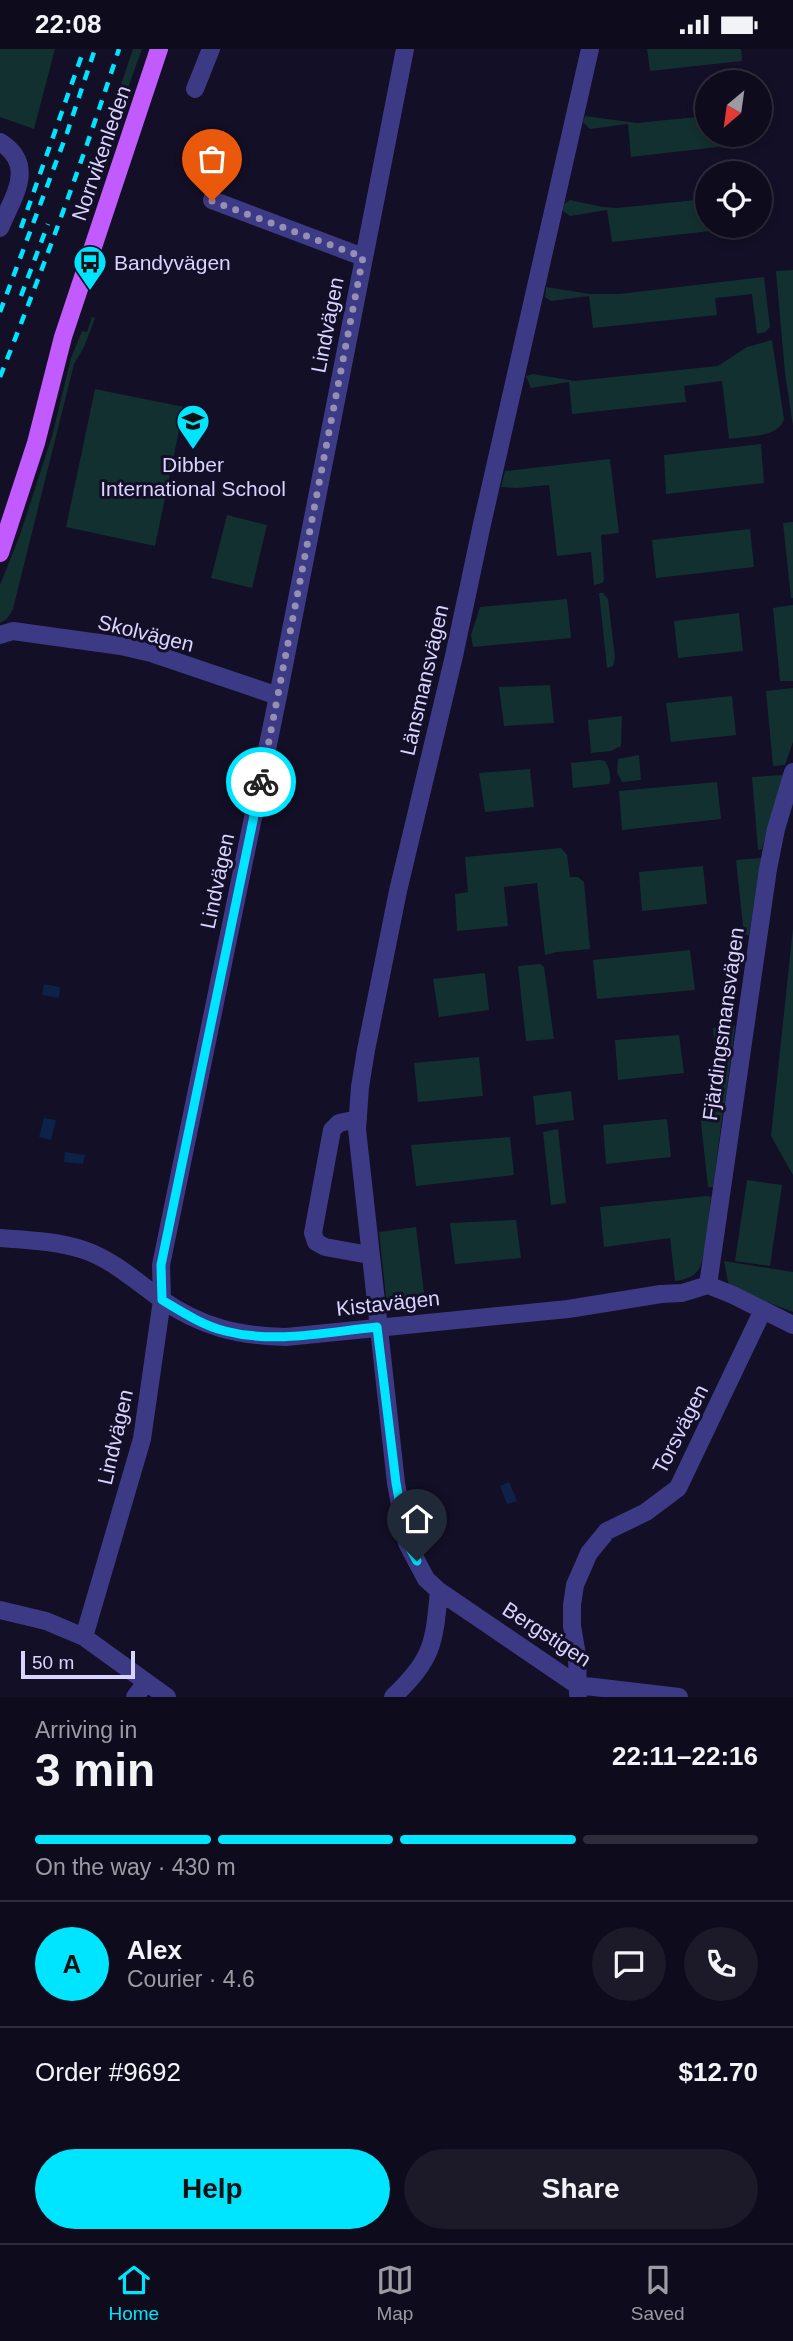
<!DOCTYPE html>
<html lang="en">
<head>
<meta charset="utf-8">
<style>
  body { margin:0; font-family:Helvetica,sans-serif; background:#1c1929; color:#f1f3f6; height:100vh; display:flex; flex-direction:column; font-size:26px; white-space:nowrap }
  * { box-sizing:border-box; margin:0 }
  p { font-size:23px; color:#9b9ba3 }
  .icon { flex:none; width:38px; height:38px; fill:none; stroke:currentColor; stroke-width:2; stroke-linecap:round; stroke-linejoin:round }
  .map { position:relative; height:1648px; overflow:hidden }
  .side { display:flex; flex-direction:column; background:#0e0b1c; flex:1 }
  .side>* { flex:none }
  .needle { width:46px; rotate:209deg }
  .buttons { position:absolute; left:695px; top:21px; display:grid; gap:14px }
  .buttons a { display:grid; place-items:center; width:77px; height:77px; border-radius:50%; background:#0e0b1c; box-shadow:0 4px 10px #0003,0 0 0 2px #2e2b3b; font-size:35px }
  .scale { position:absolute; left:21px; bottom:18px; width:114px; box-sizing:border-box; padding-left:7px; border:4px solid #d9d4ff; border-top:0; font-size:19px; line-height:24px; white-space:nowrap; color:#d9d4ff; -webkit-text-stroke:5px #130f26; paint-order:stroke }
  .pin { position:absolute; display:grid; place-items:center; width:60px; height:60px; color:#fff; margin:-72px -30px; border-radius:50% 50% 50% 0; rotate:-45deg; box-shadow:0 0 7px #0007 }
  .pin .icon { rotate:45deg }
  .courier { position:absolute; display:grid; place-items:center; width:70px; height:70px; margin:-35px; border:5px solid #00e5ff; border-radius:50%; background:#fff; color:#222; box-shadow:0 2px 9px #0007 }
  .headline em { font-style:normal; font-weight:700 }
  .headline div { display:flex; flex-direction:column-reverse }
  .headline { display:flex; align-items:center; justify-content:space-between; height:119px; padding:0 35px }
  h1 { font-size:46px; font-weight:700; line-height:52px }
  .bar { display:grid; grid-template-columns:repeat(4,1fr); gap:10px 7px; align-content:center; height:84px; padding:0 35px }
  .bar i { height:9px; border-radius:5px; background:#2e2b3b }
  .bar .current { background:#00e5ff }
  .bar p { grid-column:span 4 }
  .line { display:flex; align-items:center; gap:18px; padding:0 35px; border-top:2px solid #2e2b3b }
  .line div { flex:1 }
  .round { display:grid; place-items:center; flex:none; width:74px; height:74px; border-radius:37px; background:#1c1929 }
  .action { display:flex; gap:14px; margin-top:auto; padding:14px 35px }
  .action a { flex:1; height:80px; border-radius:42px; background:#00e5ff; color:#111; font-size:28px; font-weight:700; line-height:80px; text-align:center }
  .action a+a { background:#1c1929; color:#f1f3f6 }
  .status { display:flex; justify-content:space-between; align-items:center; height:49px; padding:0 35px; background:#0e0b1c; direction:ltr }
  .status svg { height:19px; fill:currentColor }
  .menu { display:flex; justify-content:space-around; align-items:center; height:98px; border-top:2px solid #2e2b3b; background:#0e0b1c; font-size:19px; color:#9b9ba3 }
  .menu a { display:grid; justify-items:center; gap:4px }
  .menu .current { color:#00e5ff }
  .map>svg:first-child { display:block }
  .green { fill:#12302f }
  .water { fill:#0c2248 }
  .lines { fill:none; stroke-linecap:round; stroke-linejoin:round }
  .minor { stroke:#3d3a85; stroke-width:18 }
  .major { stroke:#c25bff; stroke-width:18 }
  .rail { stroke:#00e5ff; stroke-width:4.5; stroke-dasharray:10 9; stroke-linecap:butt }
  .done { stroke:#948fb3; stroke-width:7; stroke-dasharray:0 12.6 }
  .route { stroke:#00e5ff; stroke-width:9 }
  .labels { text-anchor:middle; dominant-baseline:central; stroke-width:6; stroke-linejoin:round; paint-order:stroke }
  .street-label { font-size:21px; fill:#d9d4ff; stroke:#130f26 }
  .poi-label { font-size:21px; fill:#d9d4ff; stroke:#130f26; text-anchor:start }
</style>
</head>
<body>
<div class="status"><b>22:08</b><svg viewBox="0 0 49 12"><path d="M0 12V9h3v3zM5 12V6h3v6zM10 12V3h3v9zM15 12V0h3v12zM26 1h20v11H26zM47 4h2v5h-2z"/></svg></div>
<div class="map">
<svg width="793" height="1648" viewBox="0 0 793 1648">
  <rect width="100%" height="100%" fill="#130f26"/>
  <!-- green -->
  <path class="green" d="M 0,0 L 55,0 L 34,80 L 0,68 Z
    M 133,0 L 142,0 L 117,69 L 115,72 L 108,74 Z
    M 647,0 L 741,0 L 742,12 L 650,22 Z
    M 585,67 L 637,74 L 707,67 L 707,86 L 724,86 L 726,97 L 631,108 L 628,75 L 590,80 L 583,73 Z
    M 707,150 L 707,177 L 718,177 L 719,181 L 612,193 L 607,161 L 570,167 L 563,162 L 564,155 L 570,151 L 603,158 L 617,159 Z
    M 793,221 L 793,377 L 785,324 L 776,222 Z
    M 764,228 L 770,278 L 765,283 L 757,285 L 752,245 L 715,249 L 717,266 L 593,279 L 589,247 L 551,252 L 545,248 L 546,238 L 590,245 L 619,245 Z
    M 92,268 L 95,269 L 84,298 L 74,315 L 13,560 L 7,570 L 0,574 L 0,536 L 20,486 L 52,387 L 71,309 L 82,282 L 87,283 Z
    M 772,291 L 784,370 C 779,389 746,387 729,390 L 722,332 L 684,337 L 686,353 L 572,365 L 569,333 L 531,339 L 526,327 L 533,325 L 575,332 L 718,317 L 747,298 Z
    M 95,340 L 184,358 L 155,497 L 66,478 Z
    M 761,395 L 764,434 L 666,445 L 664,406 Z
    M 610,410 L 619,484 L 601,486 L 604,531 L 602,534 L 594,536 L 591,503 L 557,507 L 549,436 L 517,439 L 501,438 L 505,422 Z
    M 227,466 L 267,476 L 252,539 L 211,529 Z
    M 793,473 L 793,549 L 791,549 L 783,474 Z
    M 750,480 L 754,518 L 656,529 L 652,491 Z
    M 599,544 L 603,544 L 608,550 L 615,609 L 613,617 L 607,619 Z
    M 567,550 L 571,589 L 473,598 L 471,586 L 480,558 Z
    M 793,556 L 793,632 L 780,632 L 773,559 Z
    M 739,564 L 743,602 L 678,609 L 674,572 Z
    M 550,636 L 554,674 L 504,677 L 499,638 Z
    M 793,639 L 793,693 L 785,716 L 773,717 L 766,642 Z
    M 732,647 L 736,686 L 671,693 L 666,654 Z
    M 622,667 L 621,697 L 611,702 L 591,704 L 588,671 Z
    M 639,706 L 641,731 L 622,733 L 617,723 L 618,710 Z
    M 600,711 L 605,712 C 609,718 612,728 609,735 L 573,739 L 571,714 Z
    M 530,720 L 534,758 L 485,763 L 479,724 Z
    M 783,726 L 762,800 L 758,801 L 752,728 Z
    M 717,733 L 721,770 L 622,781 L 619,742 Z
    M 561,799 L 567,806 L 570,828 L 578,828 L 584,833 L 590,900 L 557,903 L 545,906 L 537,834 L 504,838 L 508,877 L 457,882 L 455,845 L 468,843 L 465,808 Z
    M 761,809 L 749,886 L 744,886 L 736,811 Z
    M 703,817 L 707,855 L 642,862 L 639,823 Z
    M 793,879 L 793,1126 L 771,1087 Z
    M 690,901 L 695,941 L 597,950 L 593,911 Z
    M 540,915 L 544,918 L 554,990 L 526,992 L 518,917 Z
    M 485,924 L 489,961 L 439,968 L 433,930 Z
    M 735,977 L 725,1054 L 720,1054 L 713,979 Z
    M 679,986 L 684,1024 L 618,1031 L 615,991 Z
    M 479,1008 L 483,1047 L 418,1053 L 414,1014 Z
    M 571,1042 L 574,1071 L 536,1076 L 533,1047 Z
    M 723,1062 L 713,1138 L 708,1138 L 700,1064 Z
    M 667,1070 L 671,1108 L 606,1115 L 603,1076 Z
    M 558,1080 L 566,1154 L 551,1156 L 543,1083 Z
    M 510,1088 L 514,1126 L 416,1137 L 411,1096 Z
    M 747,1131 L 782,1136 L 770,1217 L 735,1212 Z
    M 707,1147 L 711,1148 C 709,1164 706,1208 699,1220 C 694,1228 684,1231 675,1232 L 670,1189 L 604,1198 L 600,1158 Z
    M 516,1171 L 521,1209 L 455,1215 L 450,1174 Z
    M 416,1178 L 426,1260 L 408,1262 L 401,1260 L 386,1248 L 379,1183 Z
    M 724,1212 L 793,1223 L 793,1263 L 729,1238 Z"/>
  <!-- water -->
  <path class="water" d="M 44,935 L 60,938 L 59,949 L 42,946 Z
    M 44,1069 L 56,1071 L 51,1091 L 39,1088 Z
    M 65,1103 L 85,1106 L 83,1115 L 64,1113 Z
    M 509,1433 L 517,1452 L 507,1455 L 500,1437 Z"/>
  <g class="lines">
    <!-- minor -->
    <path class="minor" d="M 590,0 L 482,475 L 454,607 L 398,842 L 366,1001 L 360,1038 L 357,1080 L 396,1434 L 407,1494 L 426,1530 L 439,1542 L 577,1636 L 679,1648
      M 195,40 L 211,0
      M 0,93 C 37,116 13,148 0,179
      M 212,151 L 363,208
      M 0,586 L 13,582 L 121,597 L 151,604 L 278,647
      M 358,1070 L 339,1074 L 332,1081 L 313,1184 L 316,1193 L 325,1198 L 369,1206
      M 0,1189 C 28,1191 57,1192 84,1201 C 113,1211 137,1233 161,1250 C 201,1278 238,1287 286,1288 L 568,1260 L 661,1245 L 682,1244 L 708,1236 L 733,1246 L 793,1276
      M 708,1236 L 768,820 L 776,780 L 793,723
      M 0,1561 L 46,1572 L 84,1588 L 167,1648
      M 84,1588 L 142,1390 L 162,1251 L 161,1216 L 278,647 L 405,0
      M 578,1645 L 577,1606 L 572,1577 L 572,1556 L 575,1536 L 589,1504 L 607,1482 L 646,1463 L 678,1439 L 763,1261
      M 135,1648 L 146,1633
      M 393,1648 C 433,1609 434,1596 439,1542"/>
    <!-- major -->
    <path class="major" d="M 0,504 L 36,394 L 63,288 L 159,0"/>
    <!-- rail -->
    <path class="rail" d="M 21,179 L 84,0
      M 21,247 L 48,175
      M 0,263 L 67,84 L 95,0
      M 0,328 C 43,220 83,111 119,0"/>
  </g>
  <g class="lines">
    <!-- done -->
    <path class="done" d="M 212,152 L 363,208 L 261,733"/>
    <!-- route -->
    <path class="route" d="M 261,733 L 161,1216 L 162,1251 C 182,1263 202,1276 225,1282 C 275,1295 327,1283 377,1278 L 396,1434 L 407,1494 L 417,1512"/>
  </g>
  <!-- icons -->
  <defs>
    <symbol id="bus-pin" viewBox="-11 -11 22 30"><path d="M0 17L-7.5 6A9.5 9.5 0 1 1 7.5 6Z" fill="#00e5ff" stroke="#130f26"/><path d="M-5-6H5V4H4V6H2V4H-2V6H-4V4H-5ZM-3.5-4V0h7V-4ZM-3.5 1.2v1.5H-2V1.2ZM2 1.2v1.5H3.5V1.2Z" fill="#111"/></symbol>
    <symbol id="school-pin" viewBox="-11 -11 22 30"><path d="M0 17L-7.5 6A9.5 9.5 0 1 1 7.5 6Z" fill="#00e5ff" stroke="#130f26"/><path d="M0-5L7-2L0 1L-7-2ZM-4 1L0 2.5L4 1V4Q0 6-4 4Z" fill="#111"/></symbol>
  </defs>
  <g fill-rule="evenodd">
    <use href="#bus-pin" x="71" y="194" width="38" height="52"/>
    <use href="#school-pin" x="174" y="353" width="38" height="52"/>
  </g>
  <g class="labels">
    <!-- street labels -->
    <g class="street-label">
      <text transform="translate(101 104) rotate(-71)">Norrvikenleden</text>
      <text transform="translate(327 276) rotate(-79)">Lindvägen</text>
      <text transform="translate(146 584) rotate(14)">Skolvägen</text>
      <text transform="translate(424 631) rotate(-77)">Länsmansvägen</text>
      <text transform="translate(217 832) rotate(-78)">Lindvägen</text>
      <text transform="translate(723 975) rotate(-82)">Fjärdingsmansvägen</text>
      <text transform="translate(388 1254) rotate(-6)">Kistavägen</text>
      <text transform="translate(680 1380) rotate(-63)">Torsvägen</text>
      <text transform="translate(115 1388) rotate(-77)">Lindvägen</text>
      <text transform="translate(547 1585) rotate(33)">Bergstigen</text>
    </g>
    <!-- poi labels -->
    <g class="poi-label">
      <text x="114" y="213">Bandyvägen</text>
      <text x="193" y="415" text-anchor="middle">Dibber<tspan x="193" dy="24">International School</tspan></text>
    </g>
  </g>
</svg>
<div class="buttons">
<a><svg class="needle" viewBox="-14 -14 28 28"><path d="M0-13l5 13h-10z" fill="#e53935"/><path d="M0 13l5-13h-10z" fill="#9b9ba3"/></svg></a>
<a><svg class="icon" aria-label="locate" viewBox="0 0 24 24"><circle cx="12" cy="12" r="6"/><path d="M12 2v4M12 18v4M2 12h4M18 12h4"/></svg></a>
</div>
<div class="scale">50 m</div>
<div class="pin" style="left:212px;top:152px;background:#ea580c"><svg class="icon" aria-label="bag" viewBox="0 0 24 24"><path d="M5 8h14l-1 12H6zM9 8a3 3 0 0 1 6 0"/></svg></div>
<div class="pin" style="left:417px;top:1512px;background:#1f2937"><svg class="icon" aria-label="home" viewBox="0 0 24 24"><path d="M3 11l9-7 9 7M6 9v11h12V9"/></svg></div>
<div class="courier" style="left:261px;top:733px"><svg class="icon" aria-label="bike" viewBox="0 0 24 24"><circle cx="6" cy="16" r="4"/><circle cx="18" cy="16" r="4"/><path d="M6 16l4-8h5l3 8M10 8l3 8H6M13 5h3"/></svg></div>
</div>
<section class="side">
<div class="headline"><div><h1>3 min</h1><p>Arriving in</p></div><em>22:11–22:16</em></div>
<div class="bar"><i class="current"></i><i class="current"></i><i class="current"></i><i></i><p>On the way · 430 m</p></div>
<div class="line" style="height:126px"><b class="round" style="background:#00e5ff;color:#111">A</b><div><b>Alex</b><p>Courier · 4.6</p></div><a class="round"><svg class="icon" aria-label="chat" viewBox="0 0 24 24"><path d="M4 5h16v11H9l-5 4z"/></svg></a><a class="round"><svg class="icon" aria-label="phone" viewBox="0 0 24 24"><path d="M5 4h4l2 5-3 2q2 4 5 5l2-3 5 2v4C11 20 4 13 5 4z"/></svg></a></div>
<div class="line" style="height:91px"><div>Order #9692</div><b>$12.70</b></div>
<div class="action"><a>Help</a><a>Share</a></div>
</section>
<nav class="menu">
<a class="current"><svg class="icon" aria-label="home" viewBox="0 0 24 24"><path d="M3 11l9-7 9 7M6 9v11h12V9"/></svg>Home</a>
<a><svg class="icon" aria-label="map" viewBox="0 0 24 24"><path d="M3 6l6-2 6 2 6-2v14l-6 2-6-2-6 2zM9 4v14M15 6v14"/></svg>Map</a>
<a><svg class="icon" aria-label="saved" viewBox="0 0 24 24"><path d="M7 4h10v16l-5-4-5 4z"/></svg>Saved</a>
</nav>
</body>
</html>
